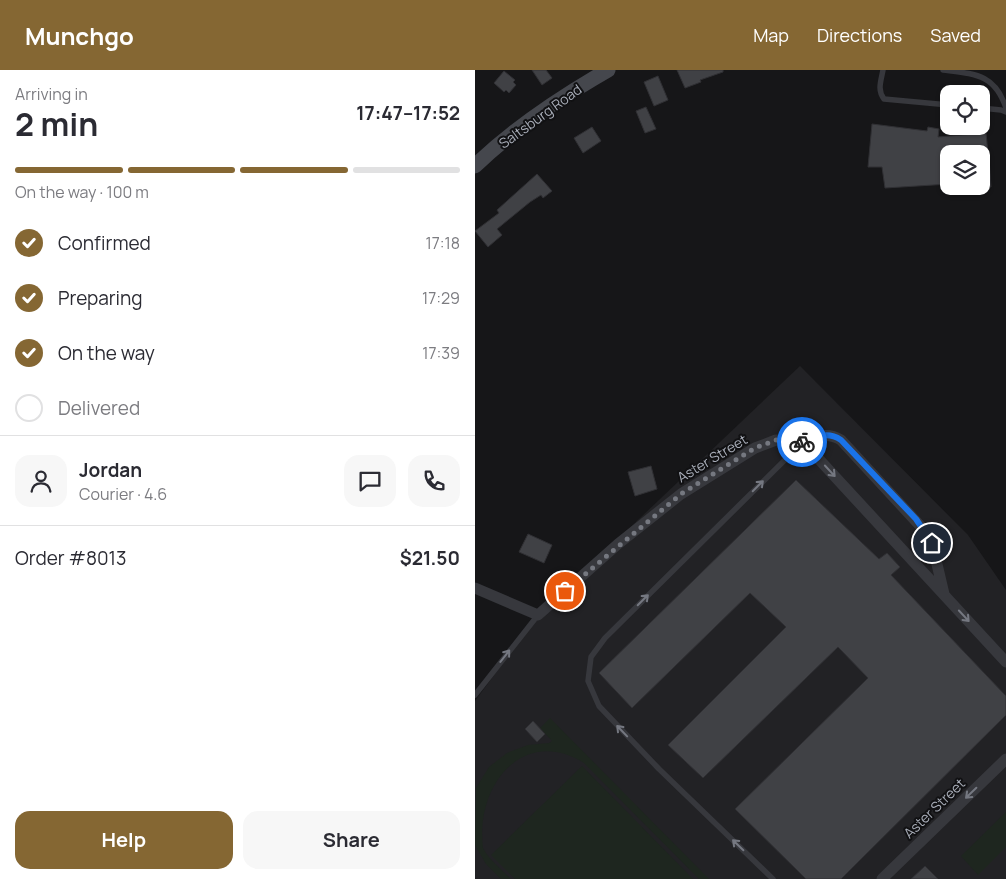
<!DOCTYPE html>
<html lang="en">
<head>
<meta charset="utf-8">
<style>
  body { margin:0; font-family:Manrope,sans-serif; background:#f7f7f7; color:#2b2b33; height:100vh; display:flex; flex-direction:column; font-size:19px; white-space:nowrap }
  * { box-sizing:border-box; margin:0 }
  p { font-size:16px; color:#7c7c81 }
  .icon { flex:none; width:28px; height:28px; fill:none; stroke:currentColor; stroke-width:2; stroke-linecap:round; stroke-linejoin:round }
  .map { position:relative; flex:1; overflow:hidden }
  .details { display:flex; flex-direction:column; background:#fff; width:475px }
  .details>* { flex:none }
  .controls { position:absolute; left:465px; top:15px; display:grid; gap:10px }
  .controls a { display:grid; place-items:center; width:50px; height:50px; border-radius:10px; background:#fff; box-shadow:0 1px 4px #0004; font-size:25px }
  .pin { position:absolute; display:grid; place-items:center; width:42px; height:42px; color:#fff; margin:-21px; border:2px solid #fff; border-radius:50%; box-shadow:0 1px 5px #0007 }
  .courier { position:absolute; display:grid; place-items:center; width:50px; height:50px; margin:-25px; border:4px solid #1a73e8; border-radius:50%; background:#fff; color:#222; box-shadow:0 1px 6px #0007 }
  .headline em { font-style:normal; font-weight:700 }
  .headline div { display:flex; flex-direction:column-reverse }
  .headline { display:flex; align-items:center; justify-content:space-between; height:85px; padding:0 15px }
  h1 { font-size:32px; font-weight:700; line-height:38px }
  .bar { display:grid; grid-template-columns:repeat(4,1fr); gap:8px 5px; align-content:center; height:60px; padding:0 15px }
  .bar i { height:6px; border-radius:4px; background:#e1e1e2 }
  .bar .selected { background:#856733 }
  .bar p { grid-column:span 4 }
  .line { display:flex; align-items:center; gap:12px; padding:0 15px; border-top:1px solid #e1e1e2 }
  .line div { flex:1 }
  .round { display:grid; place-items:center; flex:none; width:52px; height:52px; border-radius:15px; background:#f7f7f7 }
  ol { padding:0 15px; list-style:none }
  li { display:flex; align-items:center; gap:15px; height:55px }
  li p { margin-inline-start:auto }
  li .icon { padding:5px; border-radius:50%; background:#856733; color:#fff; stroke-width:4 }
  li:last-child { color:#7c7c81 }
  li i { width:28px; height:28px; border:2px solid #e1e1e2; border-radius:50% }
  .cta { display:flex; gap:10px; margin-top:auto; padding:10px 15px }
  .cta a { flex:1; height:58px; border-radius:15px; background:#856733; color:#fff; font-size:20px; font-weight:700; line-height:58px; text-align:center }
  .cta a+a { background:#f7f7f7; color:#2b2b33 }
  header { display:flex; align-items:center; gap:30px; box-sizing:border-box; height:70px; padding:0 25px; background:#856733; color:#fff }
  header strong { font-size:24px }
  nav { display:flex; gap:28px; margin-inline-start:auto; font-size:18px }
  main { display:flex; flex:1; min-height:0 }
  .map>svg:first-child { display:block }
  .built { fill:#222225 }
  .park { fill:#1e261f }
  .building { fill:#404145; stroke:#303034 }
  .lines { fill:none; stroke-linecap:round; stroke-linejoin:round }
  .lane { stroke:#37383d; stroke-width:5.5 }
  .street { stroke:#37383d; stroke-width:11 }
  .secondary { stroke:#45474d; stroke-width:15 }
  .oneway { stroke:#757881 }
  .done { stroke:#757880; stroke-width:5; stroke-dasharray:0 9 }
  .route { stroke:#1a73e8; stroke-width:6 }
  .labels { text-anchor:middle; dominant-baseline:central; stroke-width:4; stroke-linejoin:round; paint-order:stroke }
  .street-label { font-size:14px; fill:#a8adb8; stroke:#111113 }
</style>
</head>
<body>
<header>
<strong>Munchgo</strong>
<nav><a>Map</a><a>Directions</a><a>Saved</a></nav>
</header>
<main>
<section class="details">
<div class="headline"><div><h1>2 min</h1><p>Arriving in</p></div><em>17:47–17:52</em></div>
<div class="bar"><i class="selected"></i><i class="selected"></i><i class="selected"></i><i></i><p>On the way · 100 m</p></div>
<ol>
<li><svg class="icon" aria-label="check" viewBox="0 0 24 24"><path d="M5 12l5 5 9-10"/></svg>Confirmed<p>17:18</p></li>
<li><svg class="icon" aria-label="check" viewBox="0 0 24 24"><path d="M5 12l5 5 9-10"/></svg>Preparing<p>17:29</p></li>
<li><svg class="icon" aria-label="check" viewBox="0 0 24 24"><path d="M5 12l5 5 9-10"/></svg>On the way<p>17:39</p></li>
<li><i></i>Delivered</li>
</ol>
<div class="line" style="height:90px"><a class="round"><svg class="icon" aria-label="person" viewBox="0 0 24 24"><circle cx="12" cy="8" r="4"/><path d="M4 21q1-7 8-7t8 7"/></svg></a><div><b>Jordan</b><p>Courier · 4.6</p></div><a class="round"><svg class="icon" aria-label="chat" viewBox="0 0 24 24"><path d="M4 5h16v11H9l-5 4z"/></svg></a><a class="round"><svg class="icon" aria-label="phone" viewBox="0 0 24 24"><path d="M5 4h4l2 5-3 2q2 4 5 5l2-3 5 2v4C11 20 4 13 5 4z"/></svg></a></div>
<div class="line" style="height:65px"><div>Order #8013</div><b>$21.50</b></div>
<div class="cta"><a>Help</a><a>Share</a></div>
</section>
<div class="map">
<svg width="531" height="809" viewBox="0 0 531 809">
  <rect width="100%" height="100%" fill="#161618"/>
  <!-- built -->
  <path class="built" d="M 325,296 L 493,465 L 531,520 L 531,809 L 0,809 L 0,631 L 63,545 Z"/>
  <!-- park -->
  <path class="park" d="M 75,648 L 234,809 L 224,809 L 109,693 C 50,656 0,713 8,778 C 14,790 26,799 36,809 L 26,809 L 11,794 L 0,775 L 1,718 L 14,697 L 32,683 L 53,675 L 74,673 L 77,671 L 65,658 Z
    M 107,696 L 218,809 L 40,809 L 16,785 Z
    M 531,742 L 531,777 L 503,805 L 486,786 Z"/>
  <!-- building -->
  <path class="building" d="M 57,0 L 71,0 L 77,8 L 67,15 Z
    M 202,0 L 248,0 L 248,2 L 225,10 L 226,12 L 210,18 Z
    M 29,1 L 40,10 L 38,12 L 41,15 L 34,23 L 31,20 L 29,22 L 19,13 Z
    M 183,6 L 193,30 L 179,36 L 169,12 Z
    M 171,37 L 181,59 L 170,63 L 161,41 Z
    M 397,54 L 452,61 L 453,57 L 464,59 L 463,67 L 511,63 L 513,84 L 474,84 L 474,114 L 410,118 L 407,97 L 393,97 Z
    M 117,57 L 126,71 L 108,83 L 99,68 Z
    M 506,88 L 514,88 L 516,117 L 506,118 Z
    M 62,104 L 77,121 L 68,128 L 66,125 L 55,132 L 22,159 L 27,165 L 13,177 L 0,161 L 24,143 L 22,140 Z
    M 176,396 L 182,419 L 160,426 L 153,402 Z
    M 321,410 L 404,489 L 412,483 L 425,497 L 416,505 L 531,626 L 531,645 L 366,809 L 331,809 L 260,739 L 393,608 L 363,577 L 228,708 L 193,675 L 311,557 L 275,523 L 157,638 L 124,603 Z
    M 53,464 L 77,475 L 69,493 L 44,482 Z
    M 58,651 L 70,664 L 62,672 L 50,659 Z
    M 450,796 L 463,809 L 436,809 Z"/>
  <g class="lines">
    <!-- lane -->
    <path class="lane" d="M 408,0 C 406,11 402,20 409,29 L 474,35
      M 468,0 C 500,4 520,4 531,38
      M 506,38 L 526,40 L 531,42
      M 0,625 L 63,545
      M 298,809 L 184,699 L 124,636 L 113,611 L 116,587 L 130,568 L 327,373"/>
    <!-- street -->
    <path class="street" d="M 328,372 C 341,366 353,362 366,370 L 449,460 L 457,473 L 469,524
      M 0,518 L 63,545 L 143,474 L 206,424 L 280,378 L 301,370 L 328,372 L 531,592
      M 407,809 L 531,689"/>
    <!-- secondary -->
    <path class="secondary" d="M 0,96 C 39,58 86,27 133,0"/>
  </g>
  <!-- one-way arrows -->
  <defs><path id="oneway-shaft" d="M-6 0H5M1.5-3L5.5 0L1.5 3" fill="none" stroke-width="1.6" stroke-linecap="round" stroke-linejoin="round" transform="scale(1.25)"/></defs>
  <g class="oneway">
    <use href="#oneway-shaft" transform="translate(355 401) rotate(47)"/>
    <use href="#oneway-shaft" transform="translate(283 416) rotate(-45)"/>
    <use href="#oneway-shaft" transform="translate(168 530) rotate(-45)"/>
    <use href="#oneway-shaft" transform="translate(489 546) rotate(47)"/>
    <use href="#oneway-shaft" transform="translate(30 586) rotate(-52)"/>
    <use href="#oneway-shaft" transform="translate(147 661) rotate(-134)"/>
    <use href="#oneway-shaft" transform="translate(496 723) rotate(136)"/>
    <use href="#oneway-shaft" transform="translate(263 775) rotate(-136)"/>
  </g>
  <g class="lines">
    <!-- done -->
    <path class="done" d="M 90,521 L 206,424 L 280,378 L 301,370 L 327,372"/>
    <!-- route -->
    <path class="route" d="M 327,372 C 342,367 352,361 366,370 L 441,449 L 457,473"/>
  </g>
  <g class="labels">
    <!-- street labels -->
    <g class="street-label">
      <text transform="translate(65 46) rotate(-36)">Saltsburg Road</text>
      <text transform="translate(237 388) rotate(-31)">Aster Street</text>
      <text transform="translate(459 738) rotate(-44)">Aster Street</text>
    </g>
  </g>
</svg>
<div class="controls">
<a><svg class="icon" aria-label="locate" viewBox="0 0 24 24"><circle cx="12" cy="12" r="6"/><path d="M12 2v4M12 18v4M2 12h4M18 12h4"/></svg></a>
<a><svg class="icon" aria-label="layers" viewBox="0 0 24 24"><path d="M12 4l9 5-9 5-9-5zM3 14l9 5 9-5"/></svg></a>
</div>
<div class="pin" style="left:90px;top:521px;background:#ea580c"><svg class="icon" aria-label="bag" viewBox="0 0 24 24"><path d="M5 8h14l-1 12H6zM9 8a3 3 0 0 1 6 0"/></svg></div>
<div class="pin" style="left:457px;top:473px;background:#1f2937"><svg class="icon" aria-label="home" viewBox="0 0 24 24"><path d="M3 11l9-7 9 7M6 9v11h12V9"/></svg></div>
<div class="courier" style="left:327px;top:372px"><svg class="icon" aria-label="bike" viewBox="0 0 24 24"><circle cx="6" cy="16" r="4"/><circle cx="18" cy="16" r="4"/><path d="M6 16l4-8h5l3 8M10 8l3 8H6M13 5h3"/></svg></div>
</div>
</main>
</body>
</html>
